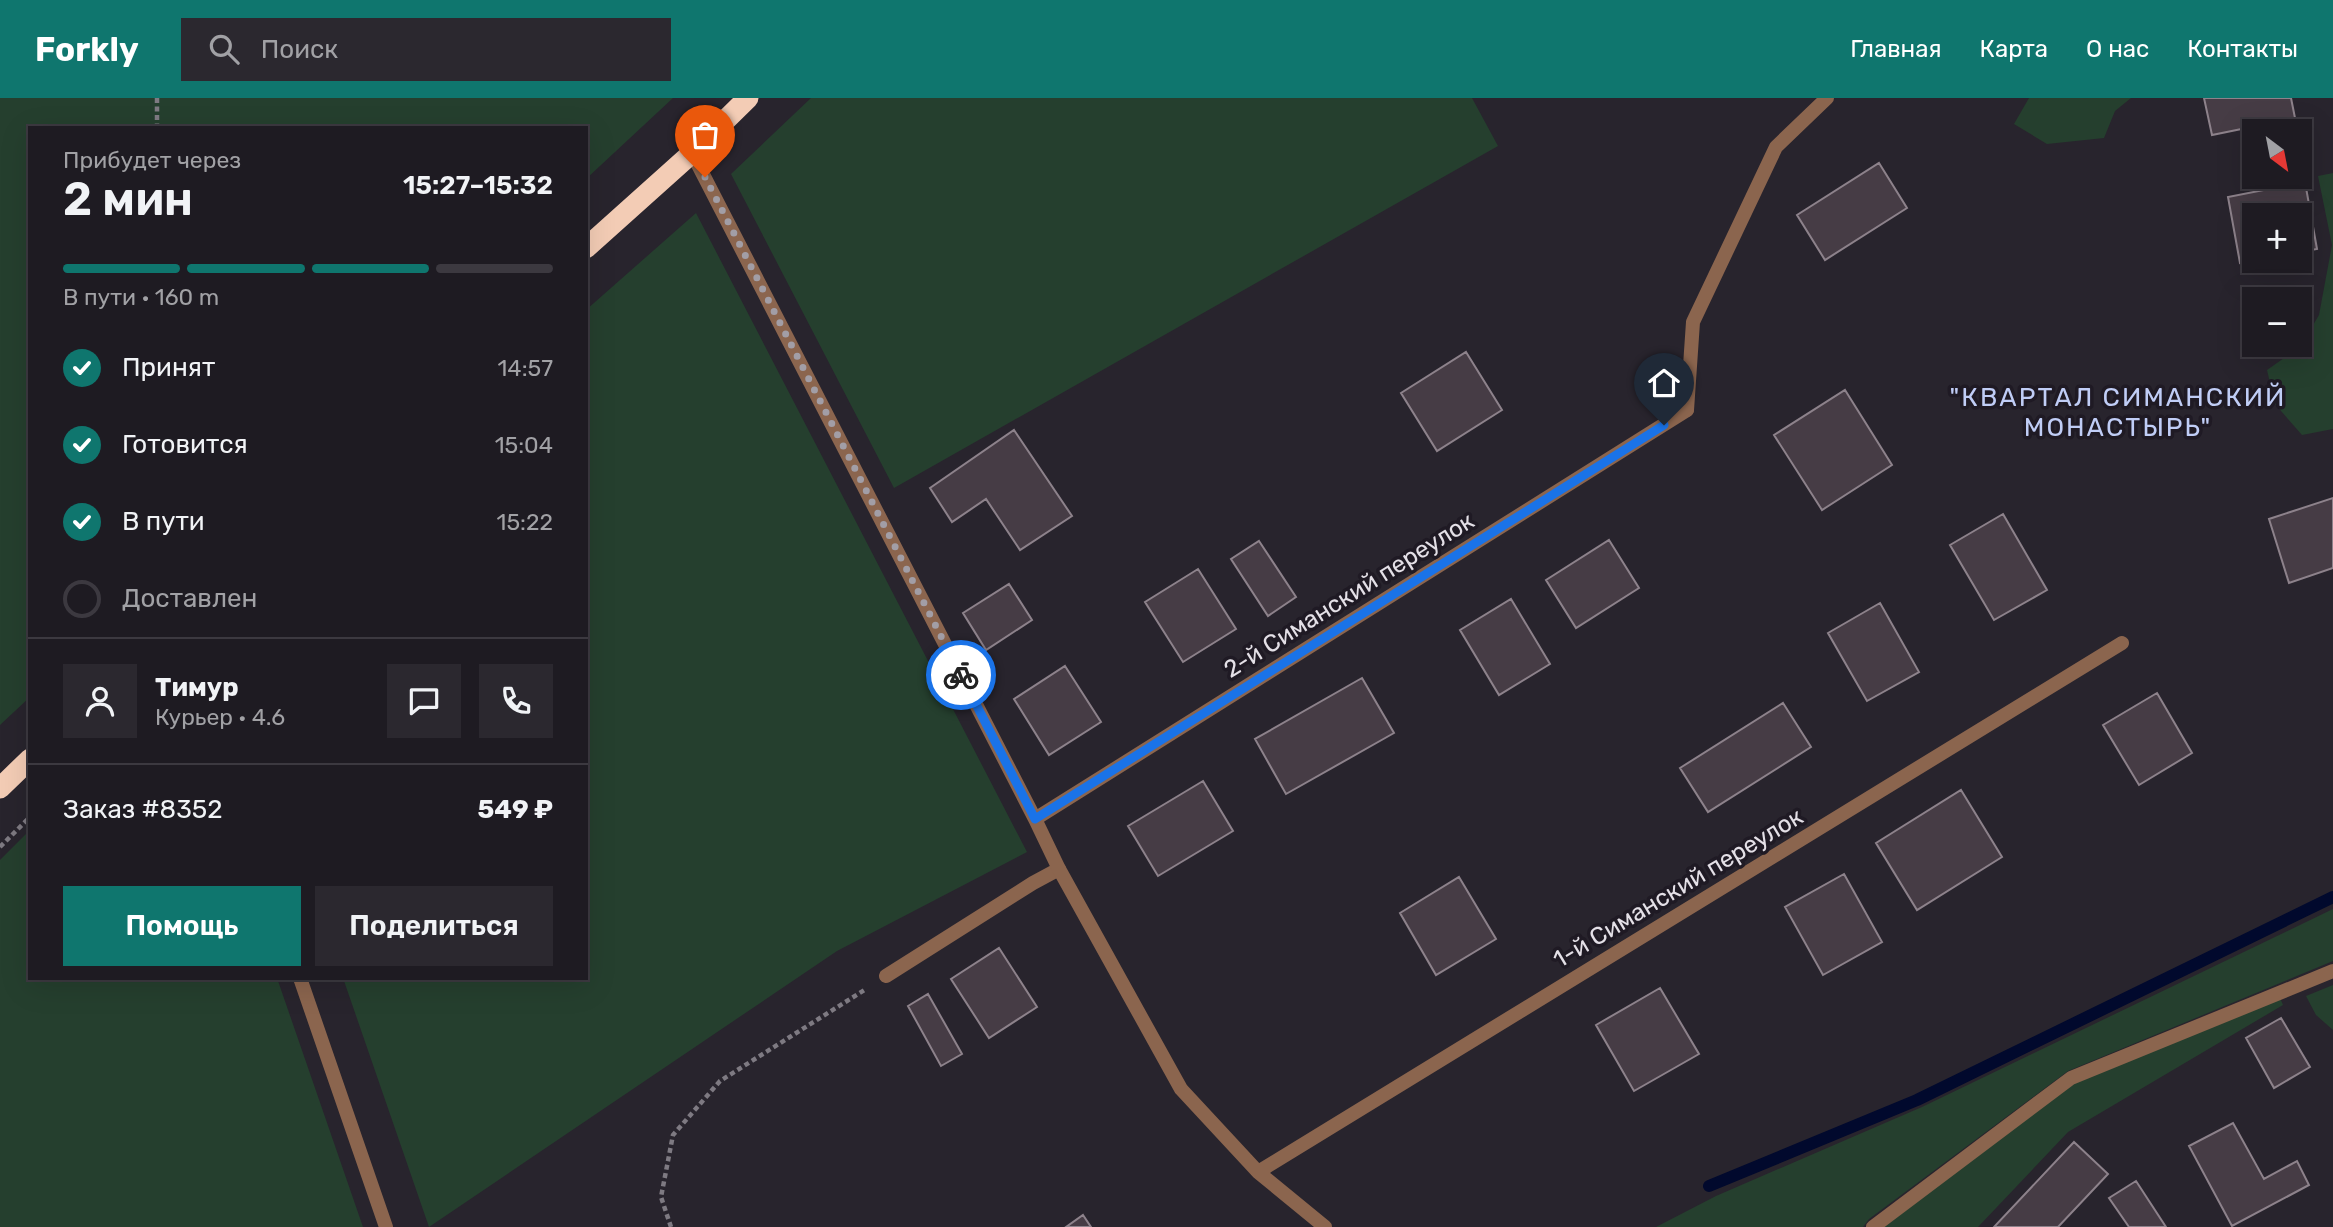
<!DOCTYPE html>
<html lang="ru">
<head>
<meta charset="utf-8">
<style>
  body { margin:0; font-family:Rubik,sans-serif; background:#2b282f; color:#f1f3f6; height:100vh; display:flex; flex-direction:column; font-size:26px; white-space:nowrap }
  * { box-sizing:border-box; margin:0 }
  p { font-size:23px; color:#a1a1a5 }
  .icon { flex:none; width:38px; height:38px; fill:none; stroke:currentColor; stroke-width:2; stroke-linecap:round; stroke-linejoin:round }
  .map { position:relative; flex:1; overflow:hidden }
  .details { position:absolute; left:28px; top:28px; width:560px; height:854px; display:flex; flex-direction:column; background:#1e1b22; border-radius:0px; box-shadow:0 7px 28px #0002,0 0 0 2px #3c3940 }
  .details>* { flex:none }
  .needle { width:46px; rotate:148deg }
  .controls { position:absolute; left:2242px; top:21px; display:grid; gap:14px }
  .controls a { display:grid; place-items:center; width:70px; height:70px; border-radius:0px; background:#1e1b22; box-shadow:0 7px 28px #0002,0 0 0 2px #3c3940; font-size:35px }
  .pin { position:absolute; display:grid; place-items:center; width:60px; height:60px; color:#fff; margin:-72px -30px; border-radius:50% 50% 50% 0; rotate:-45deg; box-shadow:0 0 7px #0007 }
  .pin .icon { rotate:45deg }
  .courier { position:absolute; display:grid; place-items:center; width:70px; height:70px; margin:-35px; border:5px solid #1a73e8; border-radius:50%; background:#fff; color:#222; box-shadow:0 2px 9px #0007 }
  .summary em { font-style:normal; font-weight:600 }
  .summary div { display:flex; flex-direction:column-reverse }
  .summary { display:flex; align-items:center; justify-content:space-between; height:119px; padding:0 35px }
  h1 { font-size:46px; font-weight:600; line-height:52px }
  .bar { display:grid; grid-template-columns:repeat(4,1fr); gap:10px 7px; align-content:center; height:84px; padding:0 35px }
  .bar i { height:9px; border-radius:5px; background:#3c3940 }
  .bar .on { background:#0f766e }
  .bar p { grid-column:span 4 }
  .line { display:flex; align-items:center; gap:18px; padding:0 35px; border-top:2px solid #3c3940 }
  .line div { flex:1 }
  .round { display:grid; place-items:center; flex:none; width:74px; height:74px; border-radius:0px; background:#2b282f }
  ol { padding:0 35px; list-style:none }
  li { display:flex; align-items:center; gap:21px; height:77px }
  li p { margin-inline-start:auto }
  li .icon { padding:7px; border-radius:50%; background:#0f766e; color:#fff; stroke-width:4 }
  li:last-child { color:#a1a1a5 }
  li i { width:38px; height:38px; border:4px solid #3c3940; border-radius:50% }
  .primary-button { display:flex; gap:14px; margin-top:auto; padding:14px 35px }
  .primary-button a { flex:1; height:80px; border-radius:0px; background:#0f766e; color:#fff; font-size:28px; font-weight:600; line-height:80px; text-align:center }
  .primary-button a+a { background:#2b282f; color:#f1f3f6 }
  header { display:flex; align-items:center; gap:42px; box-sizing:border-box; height:98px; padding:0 35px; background:#0f766e; color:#fff }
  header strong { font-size:33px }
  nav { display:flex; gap:38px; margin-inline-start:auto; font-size:24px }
  .search { width:490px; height:63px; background:#2b282f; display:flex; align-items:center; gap:18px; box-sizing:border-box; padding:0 24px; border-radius:0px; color:#a1a1a5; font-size:26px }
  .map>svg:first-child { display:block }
  .green { fill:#253f2e }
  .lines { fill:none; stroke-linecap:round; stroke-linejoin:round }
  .stream { stroke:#01092d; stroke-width:12 }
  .building { fill:#463c45; stroke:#8d828b; stroke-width:2 }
  .path { stroke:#7e7a82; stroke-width:4.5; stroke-dasharray:5 3.5; stroke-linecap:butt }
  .lane { stroke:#8b654e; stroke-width:14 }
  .street { stroke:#8b654e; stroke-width:14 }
  .highway { stroke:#f3ccb5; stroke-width:21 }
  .done { stroke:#a29ea6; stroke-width:7; stroke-dasharray:0 12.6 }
  .route { stroke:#1a73e8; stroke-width:9 }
  .labels { text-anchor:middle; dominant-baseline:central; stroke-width:7; stroke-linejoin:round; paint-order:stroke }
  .street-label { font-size:24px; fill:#e4e0e7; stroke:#1f1a24 }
  .neighbourhood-label { font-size:26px; letter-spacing:2px; fill:#c0cdf6; stroke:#1f1a24 }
</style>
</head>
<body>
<header>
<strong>Forkly</strong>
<div class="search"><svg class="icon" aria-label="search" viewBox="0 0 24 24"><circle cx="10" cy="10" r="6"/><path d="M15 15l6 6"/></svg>Поиск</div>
<nav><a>Главная</a><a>Карта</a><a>О нас</a><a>Контакты</a></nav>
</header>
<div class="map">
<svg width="2333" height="1129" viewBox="0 0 2333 1129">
  <rect width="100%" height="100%" fill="#28242d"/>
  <!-- green -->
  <path class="green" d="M 0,0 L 673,0 L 586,81 L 586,30 L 30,30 L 30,599 L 0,627 Z
    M 811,0 L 1472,0 L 1498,48 L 894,390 L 731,76 Z
    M 2029,0 L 2131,0 L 2115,13 L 2104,40 L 2047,46 L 2014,26 Z
    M 2333,75 L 2333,331 L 2302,337 L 2275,306 L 2267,272 L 2300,249 L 2319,217 L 2332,147 L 2318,78 Z
    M 696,115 L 1027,754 L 837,853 L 429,1129 L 343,880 L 586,880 L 586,212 Z
    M 30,732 L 30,880 L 277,880 L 363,1129 L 0,1129 L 0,762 Z
    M 2333,811 L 2333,863 L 2068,973 L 1869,1121 L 1863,1129 L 1656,1129 L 1716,1098 L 1922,1009 Z
    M 2333,887 L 2333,932 L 2316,917 L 2306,898 Z
    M 2280,900 L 2283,907 L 2068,1034 L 1978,1129 L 1884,1129 L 2073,984 Z"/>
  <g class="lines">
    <!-- stream -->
    <path class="stream" d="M 1709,1088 L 1917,1002 L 2333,799"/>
  </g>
  <!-- building -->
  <path class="building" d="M 2204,0 L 2291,0 L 2295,20 L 2212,37 Z
    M 1879,65 L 1907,110 L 1825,162 L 1797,117 Z
    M 2305,84 L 2317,151 L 2300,154 L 2300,117 L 2254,117 L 2254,163 L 2240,165 L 2228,99 Z
    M 1466,254 L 1502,312 L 1437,353 L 1401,295 Z
    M 1845,292 L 1892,367 L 1822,412 L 1774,337 Z
    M 1014,332 L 1072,418 L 1020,452 L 986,401 L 952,424 L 930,390 Z
    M 2333,400 L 2333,470 L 2289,485 L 2269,421 Z
    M 2003,416 L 2047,492 L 1994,522 L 1950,447 Z
    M 1609,442 L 1639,490 L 1576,530 L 1546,482 Z
    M 1259,443 L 1296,499 L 1268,518 L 1231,461 Z
    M 1198,471 L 1236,531 L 1183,564 L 1145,504 Z
    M 1009,486 L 1032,522 L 986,552 L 963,515 Z
    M 1511,501 L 1550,566 L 1499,597 L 1460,532 Z
    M 1880,505 L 1919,574 L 1867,603 L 1828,535 Z
    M 1065,568 L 1101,624 L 1049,657 L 1014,601 Z
    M 1362,580 L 1394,635 L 1286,696 L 1255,641 Z
    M 2157,595 L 2192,655 L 2139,687 L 2103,627 Z
    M 1783,605 L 1811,649 L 1708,714 L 1680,670 Z
    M 1203,683 L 1233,733 L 1158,778 L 1128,728 Z
    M 1961,692 L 2002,759 L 1917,812 L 1876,745 Z
    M 1844,776 L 1882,844 L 1823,877 L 1785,809 Z
    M 1459,779 L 1496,841 L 1436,877 L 1400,815 Z
    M 999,850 L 1037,909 L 989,940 L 951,881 Z
    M 1660,890 L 1699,956 L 1634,993 L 1596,927 Z
    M 928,896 L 962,956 L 941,968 L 908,908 Z
    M 2281,920 L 2310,969 L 2274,990 L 2246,940 Z
    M 2233,1025 L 2264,1081 L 2297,1063 L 2309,1087 L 2232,1128 L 2189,1048 Z
    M 2074,1044 L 2108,1076 L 2058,1129 L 1994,1129 Z
    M 2136,1083 L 2166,1129 L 2129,1129 L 2109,1100 Z
    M 1083,1117 L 1091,1129 L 1066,1129 Z"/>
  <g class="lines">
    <!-- path -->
    <path class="path" d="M 157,0 L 157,30
      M 0,749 L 30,719
      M 671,1129 L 661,1099 L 673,1037 L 720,983 L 866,891"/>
    <!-- lane -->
    <path class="lane" d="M 1687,312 L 1693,224 L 1776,49 L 1827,0
      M 886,878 L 1033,785 L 1059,771"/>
    <!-- street -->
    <path class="street" d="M 692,55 L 1035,721 L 1059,771 L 1181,991 L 1258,1074 L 1325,1129
      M 1035,721 L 1687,312
      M 300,880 L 386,1129
      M 1258,1074 L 2122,545
      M 1873,1129 L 2071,980 L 2333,873"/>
    <!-- highway -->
    <path class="highway" d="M 586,150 L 692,55 L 748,0
      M 0,690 L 30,661"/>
  </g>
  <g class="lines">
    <!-- done -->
    <path class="done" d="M 705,79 L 961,577"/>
    <!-- route -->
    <path class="route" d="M 961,577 L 1035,721 L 1664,327"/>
  </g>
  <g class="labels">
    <!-- street labels -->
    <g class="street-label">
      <text transform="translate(1349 497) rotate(-32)">2-й Симанский переулок</text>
      <text transform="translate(1678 790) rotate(-31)">1-й Симанский переулок</text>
    </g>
    <!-- neighbourhood labels -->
    <g class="neighbourhood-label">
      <text x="2118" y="299">"КВАРТАЛ СИМАНСКИЙ<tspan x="2118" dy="30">МОНАСТЫРЬ"</tspan></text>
    </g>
  </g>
</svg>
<div class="controls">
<a><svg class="needle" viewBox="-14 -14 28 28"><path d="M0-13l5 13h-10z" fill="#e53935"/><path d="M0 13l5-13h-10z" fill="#a1a1a5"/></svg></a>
<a>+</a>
<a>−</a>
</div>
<div class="pin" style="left:705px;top:79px;background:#ea580c"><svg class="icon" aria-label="bag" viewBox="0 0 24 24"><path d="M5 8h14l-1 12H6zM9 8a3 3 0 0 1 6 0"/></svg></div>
<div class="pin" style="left:1664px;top:327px;background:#1f2937"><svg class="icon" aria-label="home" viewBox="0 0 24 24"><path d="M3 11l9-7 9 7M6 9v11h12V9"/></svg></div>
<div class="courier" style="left:961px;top:577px"><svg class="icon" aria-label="bike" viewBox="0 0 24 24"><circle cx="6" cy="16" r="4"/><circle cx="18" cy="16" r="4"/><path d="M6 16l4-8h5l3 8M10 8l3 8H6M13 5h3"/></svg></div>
<section class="details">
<div class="summary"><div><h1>2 мин</h1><p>Прибудет через</p></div><em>15:27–15:32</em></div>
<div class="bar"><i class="on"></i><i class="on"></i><i class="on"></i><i></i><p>В пути · 160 m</p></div>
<ol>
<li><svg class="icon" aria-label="check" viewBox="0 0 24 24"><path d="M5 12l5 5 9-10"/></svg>Принят<p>14:57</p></li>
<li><svg class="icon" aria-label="check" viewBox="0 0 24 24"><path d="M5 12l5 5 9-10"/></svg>Готовится<p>15:04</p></li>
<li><svg class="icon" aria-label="check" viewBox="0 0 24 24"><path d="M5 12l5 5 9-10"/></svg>В пути<p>15:22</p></li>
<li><i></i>Доставлен</li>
</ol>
<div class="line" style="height:126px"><a class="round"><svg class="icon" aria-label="person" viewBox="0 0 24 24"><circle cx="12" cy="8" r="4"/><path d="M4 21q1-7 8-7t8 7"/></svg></a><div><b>Тимур</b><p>Курьер · 4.6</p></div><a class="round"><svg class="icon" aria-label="chat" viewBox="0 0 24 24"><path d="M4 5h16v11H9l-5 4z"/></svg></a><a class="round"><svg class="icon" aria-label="phone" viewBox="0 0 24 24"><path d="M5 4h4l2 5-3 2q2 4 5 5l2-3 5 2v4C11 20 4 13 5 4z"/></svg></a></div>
<div class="line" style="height:91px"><div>Заказ #8352</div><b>549 ₽</b></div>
<div class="primary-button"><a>Помощь</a><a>Поделиться</a></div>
</section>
</div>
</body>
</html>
